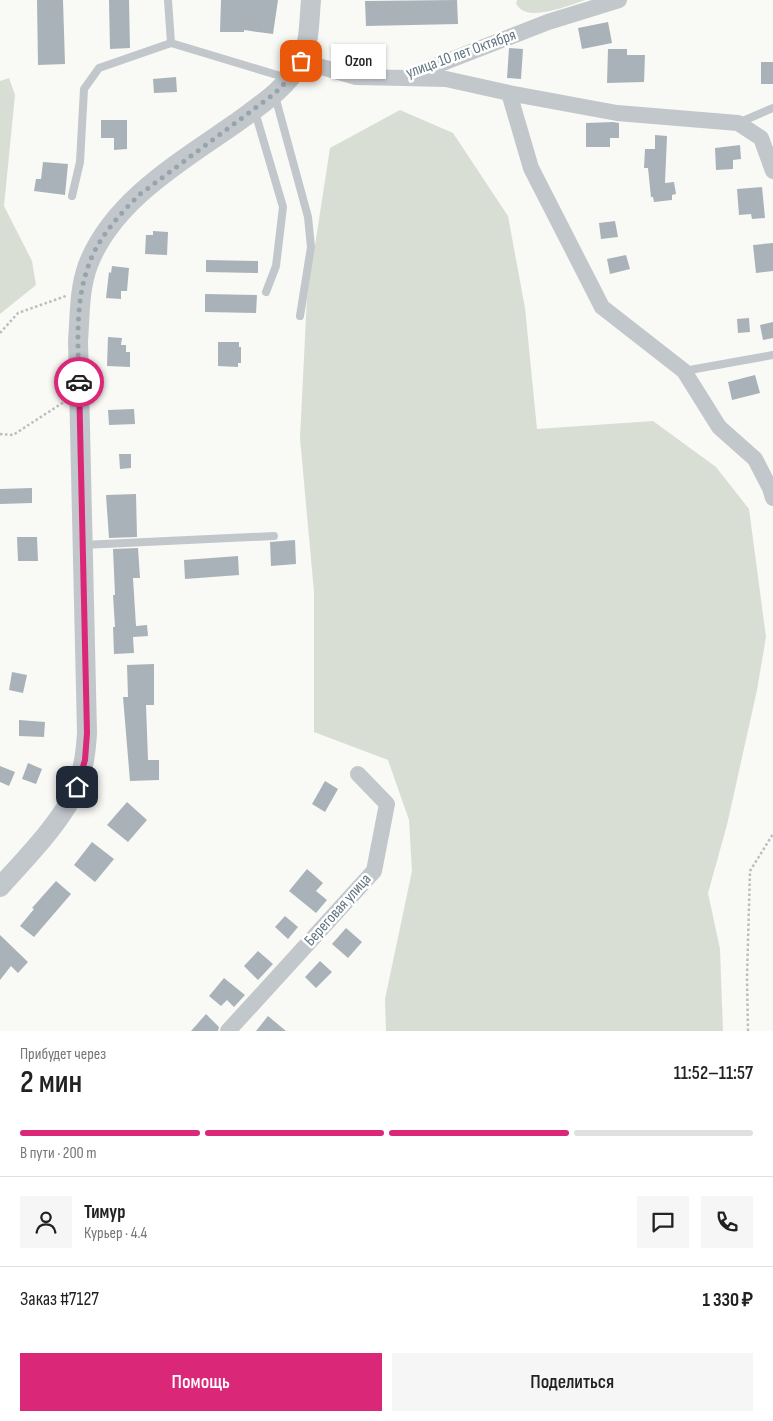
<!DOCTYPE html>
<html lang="ru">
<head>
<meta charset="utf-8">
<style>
  body { margin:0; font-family:"Sofia Sans Condensed",sans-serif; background:#f6f6f6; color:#222; height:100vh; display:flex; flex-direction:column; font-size:19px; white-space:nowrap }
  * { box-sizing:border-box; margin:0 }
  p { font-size:16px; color:#767676 }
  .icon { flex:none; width:28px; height:28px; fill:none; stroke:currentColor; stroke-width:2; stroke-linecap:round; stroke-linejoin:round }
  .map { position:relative; height:1031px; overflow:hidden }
  .details { display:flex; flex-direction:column; background:#fff; flex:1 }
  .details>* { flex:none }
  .pin { position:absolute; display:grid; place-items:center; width:42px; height:42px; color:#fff; margin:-21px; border-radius:10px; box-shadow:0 2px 8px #0006 }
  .courier { position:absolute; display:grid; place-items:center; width:50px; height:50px; margin:-25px; border:4px solid #db2777; border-radius:50%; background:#fff; color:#222; box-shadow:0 1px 6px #0007 }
  .bubble { position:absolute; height:35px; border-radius:0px; background:#fff; box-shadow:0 1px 4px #0004; font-size:16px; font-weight:600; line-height:35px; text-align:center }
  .overview em { font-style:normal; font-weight:600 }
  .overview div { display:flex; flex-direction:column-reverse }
  .overview { display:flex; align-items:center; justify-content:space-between; height:85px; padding:0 20px }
  h1 { font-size:32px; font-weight:600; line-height:38px }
  .bar { display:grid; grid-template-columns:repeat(4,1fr); gap:8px 5px; align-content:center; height:60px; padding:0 20px }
  .bar i { height:6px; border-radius:4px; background:#e0e0e0 }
  .bar .current { background:#db2777 }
  .bar p { grid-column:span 4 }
  .line { display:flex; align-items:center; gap:12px; padding:0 20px; border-top:1px solid #e0e0e0 }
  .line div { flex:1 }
  .round { display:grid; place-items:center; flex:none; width:52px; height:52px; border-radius:0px; background:#f6f6f6 }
  .action { display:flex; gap:10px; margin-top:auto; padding:10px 20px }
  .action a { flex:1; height:58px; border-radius:0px; background:#db2777; color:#fff; font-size:20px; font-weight:600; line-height:58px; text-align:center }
  .action a+a { background:#f6f6f6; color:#222 }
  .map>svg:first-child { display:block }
  .green { fill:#d9ded5 }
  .building { fill:#a9b2b8 }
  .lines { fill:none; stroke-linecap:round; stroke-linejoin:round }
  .path { stroke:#babec1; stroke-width:2.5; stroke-dasharray:2.5 2.5; stroke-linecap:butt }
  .service { stroke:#c2c7cb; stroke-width:8 }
  .minor { stroke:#c2c7cb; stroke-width:16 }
  .tertiary { stroke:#c2c7cb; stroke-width:20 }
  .done { stroke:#98a4ab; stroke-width:5; stroke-dasharray:0 9 }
  .route { stroke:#db2777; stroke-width:6 }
  .labels { text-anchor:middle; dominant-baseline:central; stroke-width:5; stroke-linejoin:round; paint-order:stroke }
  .street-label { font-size:16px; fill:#637682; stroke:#fff }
</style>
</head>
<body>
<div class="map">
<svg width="773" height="1031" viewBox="0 0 773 1031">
  <rect width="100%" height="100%" fill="#f9f9f6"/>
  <!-- green -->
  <path class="green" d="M 517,0 L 585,0 C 571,5 535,19 522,10 C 520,9 518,6 516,4 Z
    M 9,78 L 15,95 L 4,206 L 32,261 L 36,285 L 0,314 L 0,81 Z
    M 400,110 L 453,133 L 508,216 L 525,308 L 537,429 L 653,421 L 716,467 L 749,509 L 766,637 L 757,690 L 727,825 L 708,893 L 720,949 L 723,1031 L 386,1031 L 385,999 L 412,871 L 409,820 L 388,760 L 314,732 L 314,592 L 300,438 L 307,297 L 330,148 Z"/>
  <!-- building -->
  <path class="building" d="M 37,0 L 63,0 L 65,64 L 38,65 Z
    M 109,0 L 129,0 L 130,48 L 110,49 Z
    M 221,0 L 278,0 L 273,34 L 244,30 L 244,32 L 220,32 Z
    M 457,0 L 458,24 L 366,26 L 365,1 Z
    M 608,22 L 612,43 L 582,49 L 578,28 Z
    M 509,48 L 523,49 L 521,79 L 507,78 Z
    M 608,49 L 627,49 L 627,55 L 645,55 L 644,82 L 607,83 Z
    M 761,62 L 773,62 L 773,84 L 761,84 Z
    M 176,77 L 177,92 L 154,93 L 153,79 Z
    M 101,120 L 127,120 L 127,149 L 114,150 L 114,138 L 101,138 Z
    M 613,122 L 619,123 L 619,138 L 610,138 L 610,147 L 586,147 L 586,123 Z
    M 655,135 L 667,136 L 665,183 L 674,182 L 676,194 L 672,195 L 672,200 L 654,202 L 653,197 L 651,197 L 648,168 L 644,168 L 645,149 L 655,149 Z
    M 740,145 L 741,159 L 733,160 L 733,169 L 716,170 L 715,148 Z
    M 43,162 L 68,164 L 65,195 L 34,191 L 36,179 L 41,179 Z
    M 762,187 L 765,218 L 752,219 L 751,214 L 739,215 L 737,189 Z
    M 615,221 L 618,237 L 601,239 L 599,223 Z
    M 153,231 L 168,232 L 167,255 L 145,254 L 146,235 L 153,235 Z
    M 773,243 L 773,271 L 756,273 L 753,245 Z
    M 626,255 L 630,269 L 610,274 L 607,259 Z
    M 206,260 L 258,261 L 258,273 L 206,272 Z
    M 112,266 L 129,268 L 127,291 L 121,291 L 121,299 L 106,298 L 109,272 L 111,273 Z
    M 205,294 L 257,295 L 256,313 L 205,312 Z
    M 749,318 L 750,332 L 738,333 L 737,319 Z
    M 773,322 L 773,338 L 763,340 L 760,325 Z
    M 108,337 L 122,338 L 121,345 L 126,345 L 126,352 L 130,352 L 130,367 L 107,366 Z
    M 218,342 L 239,342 L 239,347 L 241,347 L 241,363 L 238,363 L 238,367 L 218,366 Z
    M 755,375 L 760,393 L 732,400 L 728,382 Z
    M 134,409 L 135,424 L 109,425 L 108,410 Z
    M 119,454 L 131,454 L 131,468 L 120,469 Z
    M 32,488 L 32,503 L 0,504 L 0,489 Z
    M 136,494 L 137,537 L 109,538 L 106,495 Z
    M 17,537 L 37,537 L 38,561 L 18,561 Z
    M 295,540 L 296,564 L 271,566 L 270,542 Z
    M 138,548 L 140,578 L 133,578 L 136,626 L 147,625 L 148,636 L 133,637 L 134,653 L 114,654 L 113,627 L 115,627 L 113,595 L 115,595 L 113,549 Z
    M 238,556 L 239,575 L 185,579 L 184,560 Z
    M 154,664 L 154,705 L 146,705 L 148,760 L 159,760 L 159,780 L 130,781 L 123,697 L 128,697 L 127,665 Z
    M 12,672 L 27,675 L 23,693 L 9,690 Z
    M 19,720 L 45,722 L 44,737 L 19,736 Z
    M 28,763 L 42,769 L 36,784 L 22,779 Z
    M 0,766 L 15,772 L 9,786 L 0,782 Z
    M 325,781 L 338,789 L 325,812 L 312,804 Z
    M 127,802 L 147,820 L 128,842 L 107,825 Z
    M 92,842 L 114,859 L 95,882 L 74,865 Z
    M 307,869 L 323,883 L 316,891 L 327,900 L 316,913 L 289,891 Z
    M 56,881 L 71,894 L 34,937 L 20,926 L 34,909 L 32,908 Z
    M 285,916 L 298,927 L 288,939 L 275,927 Z
    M 346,928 L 362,942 L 348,958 L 332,944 Z
    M 0,935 L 28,962 L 18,973 L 11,966 L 0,980 Z
    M 258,951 L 273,964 L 258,980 L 244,966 Z
    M 320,961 L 332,972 L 316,988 L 305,977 Z
    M 224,978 L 245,995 L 234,1007 L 227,1000 L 221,1006 L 209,996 Z
    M 206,1014 L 219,1027 L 218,1031 L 191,1031 Z
    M 268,1016 L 286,1031 L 256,1031 Z"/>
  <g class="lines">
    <!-- path -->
    <path class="path" d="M 0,333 L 18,313 L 66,296
      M 0,434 L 13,435 L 64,402
      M 748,1031 L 747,977 L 750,871 L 773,834"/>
    <!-- service -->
    <path class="service" d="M 168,0 L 171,43
      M 275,96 L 308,217 L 311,247 L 300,316
      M 255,112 L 283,207 L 276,266 L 266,292
      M 738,123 L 773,108
      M 72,196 L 80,162 L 84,89 L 99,68 L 171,43 L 287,78
      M 684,371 L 773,355
      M 83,545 L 274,536"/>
    <!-- minor -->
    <path class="minor" d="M 301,61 L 356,77 L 404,78 L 548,22 L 619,0
      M 404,78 L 446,79 L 509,93 L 617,113 L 738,123 L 761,138 L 773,171
      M 509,93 L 531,168 L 602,307 L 684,371 L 719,427 L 755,459 L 770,488 L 773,498
      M 228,1031 L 374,871 L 387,804 L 358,774"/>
    <!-- tertiary -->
    <path class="tertiary" d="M 0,887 C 24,860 64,820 77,786 C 84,769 86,751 87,733 L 78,341 C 80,316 79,289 88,265 C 113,200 182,161 236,123 C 259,106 286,89 300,63 C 310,44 309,21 311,0"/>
  </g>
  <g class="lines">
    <!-- done -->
    <path class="done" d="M 79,382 C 78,344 75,303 88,267 C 97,239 119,215 139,195 L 274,94 L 289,79 L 301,61"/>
    <!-- route -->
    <path class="route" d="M 77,787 L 85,760 L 87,733 L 79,382"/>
  </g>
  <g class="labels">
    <!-- street labels -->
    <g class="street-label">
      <text transform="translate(461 54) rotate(-20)">улица 10 лет Октября</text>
      <text transform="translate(338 910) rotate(-48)">Береговая улица</text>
    </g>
  </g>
</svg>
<div class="pin" style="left:301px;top:61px;background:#ea580c"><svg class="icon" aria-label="bag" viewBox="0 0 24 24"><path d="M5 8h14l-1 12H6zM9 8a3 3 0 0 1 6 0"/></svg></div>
<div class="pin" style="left:77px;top:787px;background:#1f2937"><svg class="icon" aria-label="home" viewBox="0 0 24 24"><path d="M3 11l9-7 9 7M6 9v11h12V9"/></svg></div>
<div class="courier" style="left:79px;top:382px"><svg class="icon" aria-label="car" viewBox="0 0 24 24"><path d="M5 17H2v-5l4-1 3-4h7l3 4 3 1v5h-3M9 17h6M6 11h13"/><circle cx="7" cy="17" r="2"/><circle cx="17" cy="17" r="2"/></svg></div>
<div class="bubble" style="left:331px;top:44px;width:55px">Ozon</div>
</div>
<section class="details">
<div class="overview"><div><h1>2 мин</h1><p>Прибудет через</p></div><em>11:52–11:57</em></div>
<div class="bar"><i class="current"></i><i class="current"></i><i class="current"></i><i></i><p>В пути · 200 m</p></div>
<div class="line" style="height:90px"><a class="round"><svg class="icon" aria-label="person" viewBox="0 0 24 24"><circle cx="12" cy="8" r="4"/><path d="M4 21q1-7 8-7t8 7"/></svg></a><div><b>Тимур</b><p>Курьер · 4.4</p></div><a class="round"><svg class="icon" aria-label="chat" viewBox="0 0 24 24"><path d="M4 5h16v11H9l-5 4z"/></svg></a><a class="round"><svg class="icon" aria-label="phone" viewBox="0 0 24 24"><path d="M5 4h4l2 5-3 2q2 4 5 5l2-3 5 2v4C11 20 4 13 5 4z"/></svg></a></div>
<div class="line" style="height:65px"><div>Заказ #7127</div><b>1 330 ₽</b></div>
<div class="action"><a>Помощь</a><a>Поделиться</a></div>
</section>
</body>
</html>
